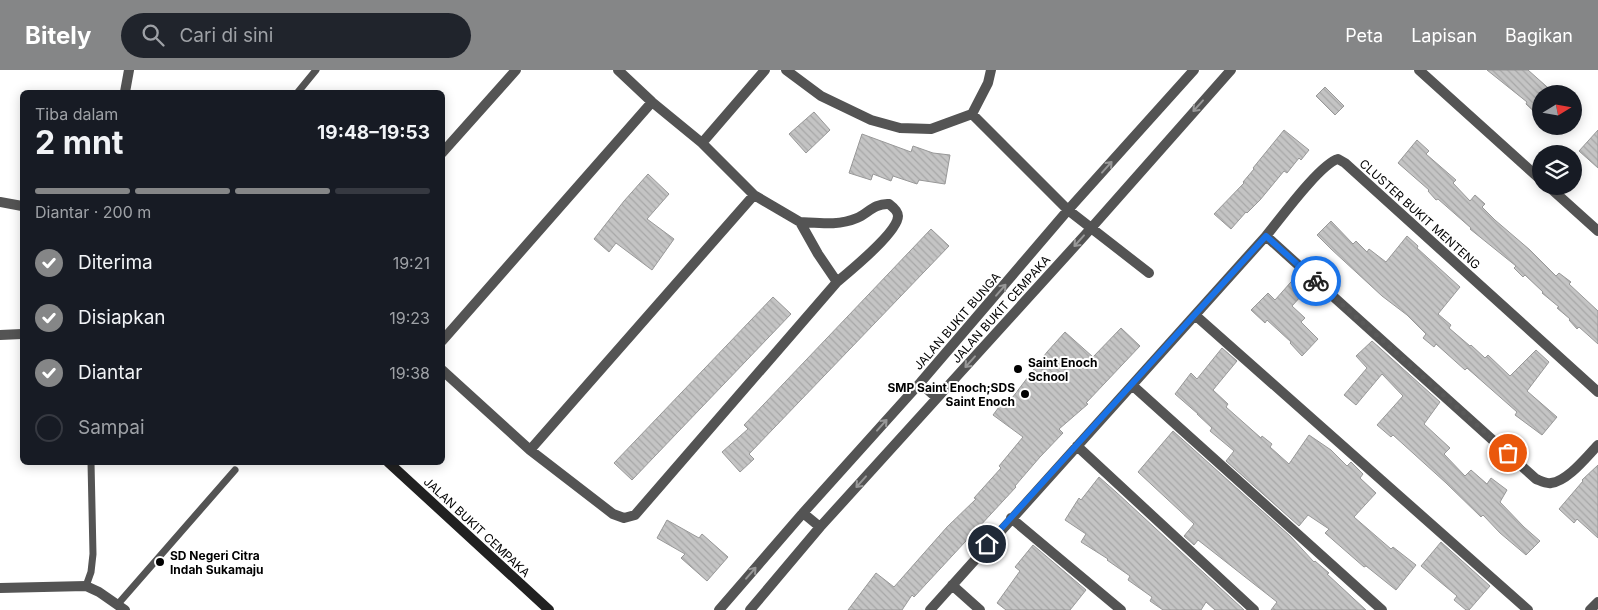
<!DOCTYPE html>
<html lang="id">
<head>
<meta charset="utf-8">
<style>
  body { margin:0; font-family:Inter,sans-serif; background:#20242c; color:#f1f3f6; height:100vh; display:flex; flex-direction:column; font-size:19px; white-space:nowrap }
  * { box-sizing:border-box; margin:0 }
  p { font-size:16px; color:#9ea1a6 }
  .icon { flex:none; width:28px; height:28px; fill:none; stroke:currentColor; stroke-width:2; stroke-linecap:round; stroke-linejoin:round }
  .map { position:relative; flex:1; overflow:hidden }
  .panel { position:absolute; left:20px; top:20px; width:425px; height:375px; display:flex; flex-direction:column; background:#171b24; border-radius:8px; box-shadow:0 2px 12px #0003 }
  .panel>* { flex:none }
  .needle { width:32px; rotate:79deg }
  .tools { position:absolute; left:1532px; top:15px; display:grid; gap:10px }
  .tools a { display:grid; place-items:center; width:50px; height:50px; border-radius:50%; background:#171b24; box-shadow:0 2px 12px #0003; font-size:25px }
  .pin { position:absolute; display:grid; place-items:center; width:42px; height:42px; color:#fff; margin:-21px; border:2px solid #fff; border-radius:50%; box-shadow:0 1px 5px #0007 }
  .courier { position:absolute; display:grid; place-items:center; width:50px; height:50px; margin:-25px; border:4px solid #1a73e8; border-radius:50%; background:#fff; color:#222; box-shadow:0 1px 6px #0007 }
  .head em { font-style:normal; font-weight:700 }
  .head div { display:flex; flex-direction:column-reverse }
  .head { display:flex; align-items:center; justify-content:space-between; height:85px; padding:0 15px }
  h1 { font-size:32px; font-weight:700; line-height:38px }
  .bar { display:grid; grid-template-columns:repeat(4,1fr); gap:8px 5px; align-content:center; height:60px; padding:0 15px }
  .bar i { height:6px; border-radius:4px; background:#363941 }
  .bar .selected { background:#858687 }
  .bar p { grid-column:span 4 }
  ol { padding:0 15px; list-style:none }
  li { display:flex; align-items:center; gap:15px; height:55px }
  li p { margin-inline-start:auto }
  li .icon { padding:5px; border-radius:50%; background:#858687; color:#fff; stroke-width:4 }
  li:last-child { color:#9ea1a6 }
  li i { width:28px; height:28px; border:2px solid #363941; border-radius:50% }
  header { display:flex; align-items:center; gap:30px; box-sizing:border-box; height:70px; padding:0 25px; background:#858687; color:#fff }
  header strong { font-size:24px }
  nav { display:flex; gap:28px; margin-inline-start:auto; font-size:18px }
  .search { width:350px; height:45px; background:#20242c; display:flex; align-items:center; gap:12px; box-sizing:border-box; padding:0 18px; border-radius:28px; color:#9ea1a6; font-size:19px }
  .map>svg:first-child { display:block }
  .building { fill:url(#building-back-hatch); stroke:#989898 }
  .lines { fill:none; stroke-linecap:round; stroke-linejoin:round }
  .lane { stroke:#545454; stroke-width:7 }
  .street { stroke:#545454; stroke-width:10 }
  .secondary { stroke:#212121; stroke-width:10 }
  .oneway { stroke:#989898 }
  .done { stroke:#595959; stroke-width:5; stroke-dasharray:0 9 }
  .route { stroke:#1a73e8; stroke-width:6 }
  .poi-dot { fill:#000; stroke:#fff; stroke-width:2 }
  .labels { text-anchor:middle; dominant-baseline:central; stroke-width:4; stroke-linejoin:round; paint-order:stroke }
  .street-label { font-size:12px; fill:#000; stroke:#fff }
  .poi-label { font-size:12px; font-weight:bold; fill:#000; stroke:#fff; text-anchor:start }
</style>
</head>
<body>
<header>
<strong>Bitely</strong>
<div class="search"><svg class="icon" aria-label="search" viewBox="0 0 24 24"><circle cx="10" cy="10" r="6"/><path d="M15 15l6 6"/></svg>Cari di sini</div>
<nav><a>Peta</a><a>Lapisan</a><a>Bagikan</a></nav>
</header>
<div class="map">
<svg width="1598" height="540" viewBox="0 0 1598 540">
  <defs>
    <pattern id="building-back-hatch" width="6" height="6" patternUnits="userSpaceOnUse" patternTransform="scale(1.25)"><rect width="6" height="6" fill="#c4c4c4"/><path d="M-1 5l2 2M0 0l6 6M5-1l2 2" fill="none" stroke="#a7a7a7"/></pattern>
  </defs>
  <rect width="100%" height="100%" fill="#fff"/>
  <!-- building -->
  <path class="building" d="M 1487,0 L 1528,0 L 1555,24 L 1541,24 L 1541,48 L 1526,34 L 1527,32 Z
    M 1325,17 L 1344,36 L 1335,45 L 1316,26 Z
    M 814,42 L 830,60 L 806,83 L 789,64 Z
    M 1284,60 L 1309,80 L 1301,90 L 1299,88 L 1287,103 L 1284,101 L 1260,130 L 1247,143 L 1246,142 L 1231,159 L 1214,144 L 1244,113 L 1243,112 L 1254,99 L 1253,98 Z
    M 1598,60 L 1598,98 L 1579,81 Z
    M 862,64 L 911,82 L 913,76 L 933,83 L 950,85 L 945,114 L 919,110 L 917,114 L 893,106 L 891,111 L 873,104 L 871,110 L 849,103 Z
    M 1417,70 L 1429,81 L 1426,84 L 1456,110 L 1453,113 L 1470,131 L 1475,125 L 1485,134 L 1482,137 L 1495,150 L 1530,180 L 1556,206 L 1559,203 L 1571,212 L 1569,214 L 1598,241 L 1598,274 L 1579,257 L 1577,259 L 1569,250 L 1570,249 L 1557,238 L 1559,237 L 1542,223 L 1543,222 L 1525,205 L 1523,207 L 1514,198 L 1516,196 L 1470,159 L 1471,158 L 1438,129 L 1436,130 L 1428,121 L 1429,120 L 1398,93 Z
    M 648,104 L 669,124 L 647,149 L 674,169 L 652,200 L 616,173 L 609,182 L 594,169 L 624,131 Z
    M 1331,151 L 1353,174 L 1356,171 L 1367,182 L 1369,179 L 1386,192 L 1407,166 L 1418,176 L 1417,178 L 1460,217 L 1438,244 L 1451,255 L 1449,258 L 1470,276 L 1471,275 L 1485,288 L 1488,285 L 1510,306 L 1536,280 L 1549,292 L 1527,321 L 1557,347 L 1542,365 L 1515,345 L 1517,342 L 1467,298 L 1465,300 L 1436,274 L 1434,277 L 1423,268 L 1426,264 L 1407,245 L 1382,226 L 1331,179 L 1317,165 Z
    M 931,159 L 949,176 L 749,384 L 754,389 L 740,402 L 722,382 L 748,359 L 744,355 Z
    M 1298,204 L 1311,215 L 1292,236 L 1305,248 L 1301,252 L 1318,269 L 1302,286 L 1290,273 L 1291,272 L 1267,250 L 1265,253 L 1251,240 L 1268,223 L 1275,230 Z
    M 773,227 L 791,244 L 632,410 L 614,393 Z
    M 1121,258 L 1140,276 L 1086,333 L 1088,334 L 1059,359 L 1063,363 L 1040,387 L 1015,416 L 1016,417 L 914,527 L 912,525 L 902,540 L 848,540 L 876,503 L 894,517 L 947,457 L 976,429 L 974,428 L 1001,398 L 999,396 L 1023,367 L 993,345 L 1005,329 L 1009,332 L 1047,282 L 1065,262 L 1093,287 Z
    M 1372,271 L 1440,332 L 1424,354 L 1450,378 L 1444,384 L 1465,406 L 1471,400 L 1487,414 L 1491,408 L 1507,420 L 1500,432 L 1524,457 L 1540,471 L 1526,485 L 1500,463 L 1483,445 L 1481,447 L 1446,413 L 1393,365 L 1391,367 L 1377,355 L 1403,326 L 1382,304 L 1356,335 L 1344,325 L 1367,298 L 1356,286 Z
    M 1222,278 L 1237,291 L 1213,320 L 1228,334 L 1226,337 L 1261,368 L 1262,366 L 1272,374 L 1270,377 L 1289,394 L 1309,365 L 1331,380 L 1347,396 L 1351,392 L 1363,404 L 1360,408 L 1376,423 L 1354,447 L 1391,479 L 1393,477 L 1416,495 L 1396,520 L 1366,496 L 1364,497 L 1325,463 L 1329,459 L 1308,445 L 1299,456 L 1226,391 L 1234,381 L 1210,361 L 1212,358 L 1197,344 L 1198,344 L 1175,324 L 1191,303 L 1197,309 Z
    M 1173,361 L 1290,466 L 1314,492 L 1315,491 L 1329,503 L 1327,504 L 1366,540 L 1271,540 L 1277,532 L 1198,470 L 1194,475 L 1184,466 L 1194,454 L 1138,402 Z
    M 1598,395 L 1598,468 L 1577,449 L 1574,453 L 1559,439 L 1583,411 L 1582,410 Z
    M 1099,407 L 1116,422 L 1244,540 L 1215,540 L 1206,532 L 1201,540 L 1163,540 L 1150,531 L 1152,527 L 1128,510 L 1130,506 L 1107,490 L 1108,489 L 1081,472 L 1086,464 L 1065,450 L 1079,428 L 1081,430 Z
    M 667,450 L 699,468 L 702,464 L 728,487 L 707,511 L 681,488 L 685,484 L 657,468 Z
    M 1441,472 L 1490,516 L 1469,540 L 1466,540 L 1454,530 L 1457,526 L 1421,496 Z
    M 1033,475 L 1086,520 L 1070,540 L 1006,540 L 997,533 L 1020,501 L 1015,497 Z"/>
  <g class="lines">
    <!-- lane -->
    <path class="lane" d="M 298,22 L 316,0
      M 86,516 L 91,502 L 93,484 L 91,392
      M 118,534 L 235,400"/>
    <!-- street -->
    <path class="street" d="M 786,0 L 821,26 L 871,50 L 900,58 L 931,59 L 972,44 L 988,13 L 991,0
      M 1419,0 L 1541,110
      M 125,22 L 129,0
      M 972,44 L 1068,140 L 1149,203
      M 702,73 L 765,0
      M 442,83 L 516,0
      M 1548,116 L 1598,161
      M 0,132 L 22,136
      M 800,152 C 819,153 839,156 857,148 C 868,143 875,133 889,134 C 893,137 898,141 898,146 C 898,162 850,201 837,212
      M 1266,166 L 1536,409 C 1541,411 1546,414 1551,413 C 1568,411 1587,386 1598,375
      M 1195,245 L 1528,540
      M 0,265 L 22,264
      M 442,271 L 652,32
      M 442,300 L 530,380 L 613,444 L 624,448 L 635,445 L 837,212 L 818,184 L 800,152 L 754,125 L 702,73 L 652,32 L 618,0
      M 920,313 L 937,328
      M 1132,315 L 1382,540
      M 1077,376 L 1254,540
      M 530,380 L 754,125
      M 803,443 L 820,457
      M 1011,448 L 1121,540
      M 952,515 L 980,540
      M 0,518 L 86,516 L 99,522 L 125,540
      M 719,540 L 803,443 L 920,313 L 1068,140 L 1194,0
      M 750,540 L 820,457 L 1085,165 L 1231,0
      M 930,540 L 1266,166 C 1280,149 1320,94 1338,89 L 1345,93 L 1598,322
      M 1590,540 L 1598,532"/>
    <!-- secondary -->
    <path class="secondary" d="M 388,392 L 549,540"/>
  </g>
  <!-- one-way arrows -->
  <defs><path id="oneway-shaft" d="M-6 0H5M1.5-3L5.5 0L1.5 3" fill="none" stroke-width="1.6" stroke-linecap="round" stroke-linejoin="round" transform="scale(1.25)"/></defs>
  <g class="oneway">
    <use href="#oneway-shaft" transform="translate(1198 36) rotate(132)"/>
    <use href="#oneway-shaft" transform="translate(1107 97) rotate(-48)"/>
    <use href="#oneway-shaft" transform="translate(1079 171) rotate(132)"/>
    <use href="#oneway-shaft" transform="translate(1001 220) rotate(-49)"/>
    <use href="#oneway-shaft" transform="translate(970 292) rotate(132)"/>
    <use href="#oneway-shaft" transform="translate(882 355) rotate(-48)"/>
    <use href="#oneway-shaft" transform="translate(861 412) rotate(132)"/>
    <use href="#oneway-shaft" transform="translate(751 503) rotate(-49)"/>
  </g>
  <g class="lines">
    <!-- done -->
    <path class="done" d="M 1316,211 L 1508,383"/>
    <!-- route -->
    <path class="route" d="M 987,474 L 1266,166 L 1316,211"/>
  </g>
  <!-- markers -->
  <g class="poi-dot">
    <circle cx="1018" cy="299" r="5"/>
    <circle cx="1025" cy="324" r="5"/>
    <circle cx="160" cy="492" r="5"/>
  </g>
  <g class="labels">
    <!-- street labels -->
    <g class="street-label">
      <text transform="translate(1420 144) rotate(42)">CLUSTER BUKIT MENTENG</text>
      <text transform="translate(1001 239) rotate(-48)">JALAN BUKIT CEMPAKA</text>
      <text transform="translate(957 251) rotate(-49)">JALAN BUKIT BUNGA</text>
      <text transform="translate(477 457) rotate(43)">JALAN BUKIT CEMPAKA</text>
    </g>
    <!-- poi labels -->
    <g class="poi-label">
      <text x="1028" y="292">Saint Enoch<tspan x="1028" dy="14">School</tspan></text>
      <text x="1015" y="317" text-anchor="end">SMP Saint Enoch;SDS<tspan x="1015" dy="14">Saint Enoch</tspan></text>
      <text x="170" y="485">SD Negeri Citra<tspan x="170" dy="14">Indah Sukamaju</tspan></text>
    </g>
  </g>
</svg>
<div class="tools">
<a><svg class="needle" viewBox="-14 -14 28 28"><path d="M0-13l5 13h-10z" fill="#e53935"/><path d="M0 13l5-13h-10z" fill="#9ea1a6"/></svg></a>
<a><svg class="icon" aria-label="layers" viewBox="0 0 24 24"><path d="M12 4l9 5-9 5-9-5zM3 14l9 5 9-5"/></svg></a>
</div>
<div class="pin" style="left:1508px;top:383px;background:#ea580c"><svg class="icon" aria-label="bag" viewBox="0 0 24 24"><path d="M5 8h14l-1 12H6zM9 8a3 3 0 0 1 6 0"/></svg></div>
<div class="pin" style="left:987px;top:474px;background:#1f2937"><svg class="icon" aria-label="home" viewBox="0 0 24 24"><path d="M3 11l9-7 9 7M6 9v11h12V9"/></svg></div>
<div class="courier" style="left:1316px;top:211px"><svg class="icon" aria-label="bike" viewBox="0 0 24 24"><circle cx="6" cy="16" r="4"/><circle cx="18" cy="16" r="4"/><path d="M6 16l4-8h5l3 8M10 8l3 8H6M13 5h3"/></svg></div>
<section class="panel">
<div class="head"><div><h1>2 mnt</h1><p>Tiba dalam</p></div><em>19:48–19:53</em></div>
<div class="bar"><i class="selected"></i><i class="selected"></i><i class="selected"></i><i></i><p>Diantar · 200 m</p></div>
<ol>
<li><svg class="icon" aria-label="check" viewBox="0 0 24 24"><path d="M5 12l5 5 9-10"/></svg>Diterima<p>19:21</p></li>
<li><svg class="icon" aria-label="check" viewBox="0 0 24 24"><path d="M5 12l5 5 9-10"/></svg>Disiapkan<p>19:23</p></li>
<li><svg class="icon" aria-label="check" viewBox="0 0 24 24"><path d="M5 12l5 5 9-10"/></svg>Diantar<p>19:38</p></li>
<li><i></i>Sampai</li>
</ol>
</section>
</div>
</body>
</html>
